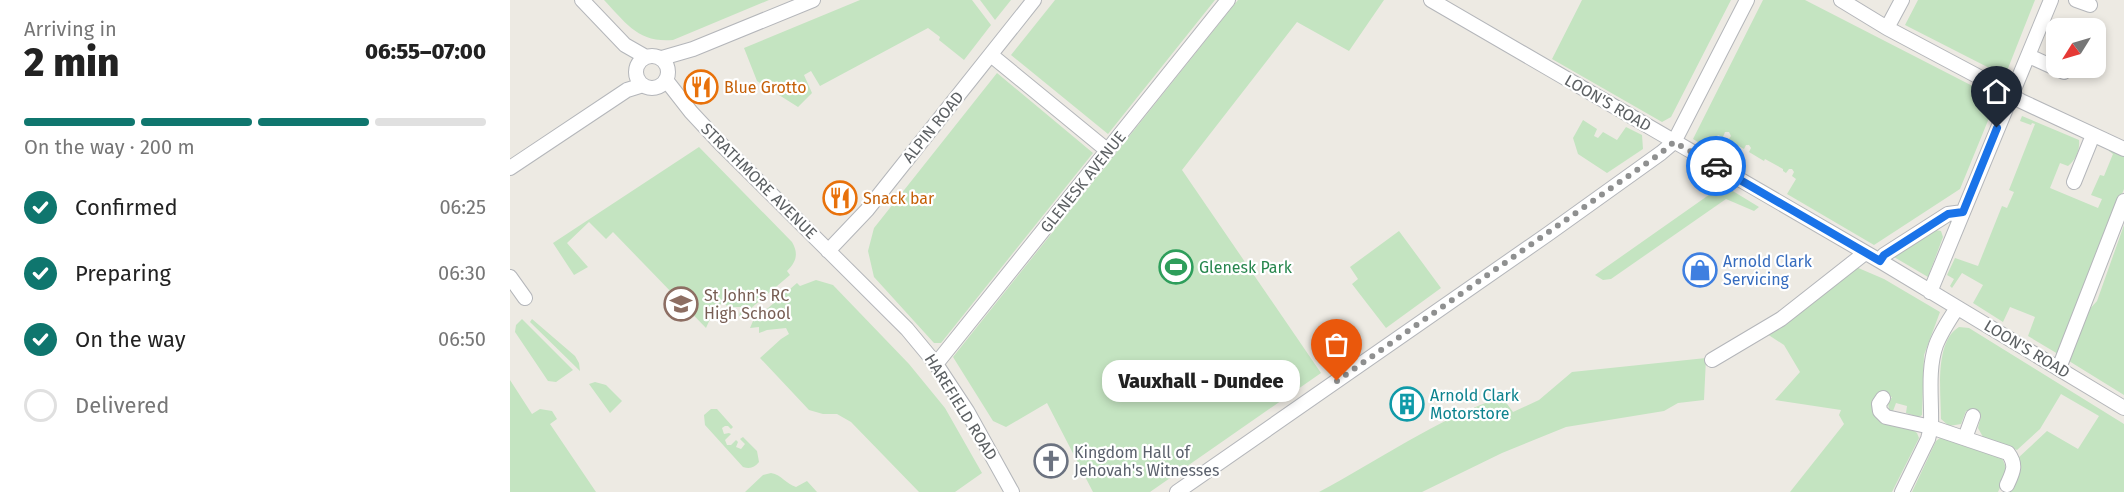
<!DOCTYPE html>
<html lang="en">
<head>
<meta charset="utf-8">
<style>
  body { margin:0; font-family:"Fira Sans",sans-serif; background:#f2f2f2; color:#222; height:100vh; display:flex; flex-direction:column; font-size:22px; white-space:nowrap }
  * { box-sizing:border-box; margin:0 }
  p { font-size:20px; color:#767676 }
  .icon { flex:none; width:33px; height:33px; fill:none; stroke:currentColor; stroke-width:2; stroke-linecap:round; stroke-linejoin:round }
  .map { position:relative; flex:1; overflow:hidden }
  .panel { display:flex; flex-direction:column; background:#fff; width:510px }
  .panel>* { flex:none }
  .needle { width:39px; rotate:233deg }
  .fabs { position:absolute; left:1536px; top:18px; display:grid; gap:12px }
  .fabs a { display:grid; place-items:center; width:60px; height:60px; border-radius:12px; background:#fff; box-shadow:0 3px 9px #0003; font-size:30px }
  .pin { position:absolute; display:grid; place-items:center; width:51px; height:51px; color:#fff; margin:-62px -26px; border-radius:50% 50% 50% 0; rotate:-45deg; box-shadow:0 0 6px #0007 }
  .pin .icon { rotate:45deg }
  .courier { position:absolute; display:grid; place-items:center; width:60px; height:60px; margin:-30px; border:4px solid #1a73e8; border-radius:50%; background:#fff; color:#222; box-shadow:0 2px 8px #0007 }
  .bubble { position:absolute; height:42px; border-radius:18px; background:#fff; box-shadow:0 3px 9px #0003; font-size:20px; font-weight:800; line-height:42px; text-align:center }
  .summary em { font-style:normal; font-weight:800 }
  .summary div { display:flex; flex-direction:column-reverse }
  .summary { display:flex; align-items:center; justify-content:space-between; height:102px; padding:0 24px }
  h1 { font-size:39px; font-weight:800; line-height:45px }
  .bar { display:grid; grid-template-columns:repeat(4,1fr); gap:9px 6px; align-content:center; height:72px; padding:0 24px }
  .bar i { height:8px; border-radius:4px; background:#e0e0e0 }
  .bar .current { background:#0f766e }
  .bar p { grid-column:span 4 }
  ol { padding:0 24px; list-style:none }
  li { display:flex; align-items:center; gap:18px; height:66px }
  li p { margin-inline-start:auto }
  li .icon { padding:6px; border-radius:50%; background:#0f766e; color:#fff; stroke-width:4 }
  li:last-child { color:#767676 }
  li i { width:33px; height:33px; border:3px solid #e0e0e0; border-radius:50% }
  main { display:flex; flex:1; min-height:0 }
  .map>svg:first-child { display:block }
  .green { fill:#c4e4c1 }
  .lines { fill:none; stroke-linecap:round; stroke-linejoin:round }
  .minor-casing { stroke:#b4b6ba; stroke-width:16 }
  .minor { stroke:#fff; stroke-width:14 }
  .done { stroke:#8f9090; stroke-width:6; stroke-dasharray:0 10.8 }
  .route { stroke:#1a73e8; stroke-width:8 }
  .labels { text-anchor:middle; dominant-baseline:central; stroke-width:4.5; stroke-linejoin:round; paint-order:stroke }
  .food-label { font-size:16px; fill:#c56008; stroke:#fff; text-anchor:start }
  .street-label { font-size:16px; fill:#5c6063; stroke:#fff }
  .shop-label { font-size:16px; fill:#366cbe; stroke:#fff; text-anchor:start }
  .leisure-label { font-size:16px; fill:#27864d; stroke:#fff; text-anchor:start }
  .education-label { font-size:16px; fill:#785e54; stroke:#fff; text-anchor:start }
  .culture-label { font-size:16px; fill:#0d838f; stroke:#fff; text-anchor:start }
  .worship-label { font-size:16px; fill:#5b616d; stroke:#fff; text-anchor:start }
</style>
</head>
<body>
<main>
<section class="panel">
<div class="summary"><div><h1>2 min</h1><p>Arriving in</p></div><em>06:55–07:00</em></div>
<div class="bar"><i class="current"></i><i class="current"></i><i class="current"></i><i></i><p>On the way · 200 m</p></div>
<ol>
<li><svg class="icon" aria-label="check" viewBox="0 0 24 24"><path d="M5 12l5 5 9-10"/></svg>Confirmed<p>06:25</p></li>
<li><svg class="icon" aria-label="check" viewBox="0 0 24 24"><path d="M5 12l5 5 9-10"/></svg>Preparing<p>06:30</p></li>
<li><svg class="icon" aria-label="check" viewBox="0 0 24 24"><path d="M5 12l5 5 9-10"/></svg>On the way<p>06:50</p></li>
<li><i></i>Delivered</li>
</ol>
</section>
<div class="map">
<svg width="1614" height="492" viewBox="0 0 1614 492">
  <rect width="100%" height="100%" fill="#edeae3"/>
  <!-- green -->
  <path class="green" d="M 94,0 L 259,0 L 163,40 C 128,43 116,23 94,0 Z
    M 350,0 L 462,0 L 481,25 L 454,60 L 429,40 L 430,37 L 418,28 L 310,86 L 301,71 L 294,75 L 302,93 L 288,107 L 247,81 L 234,48 Z
    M 470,0 L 501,0 L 485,20 Z
    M 545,0 L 705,0 L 598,134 L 501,55 Z
    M 728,0 L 874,0 L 839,51 L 787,22 L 672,170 L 811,373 L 640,492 L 583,492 L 537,403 L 496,427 L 483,421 L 443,357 Z
    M 1072,0 L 1221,0 L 1161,117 L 1152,122 L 1042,59 Z
    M 1253,0 L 1295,0 L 1484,97 L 1486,101 L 1450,189 L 1364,245 L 1277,194 L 1286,179 L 1282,176 L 1284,172 L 1282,169 L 1279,169 L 1276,173 L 1273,171 L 1273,169 L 1255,159 L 1254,161 L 1239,152 L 1241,148 L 1239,145 L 1236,145 L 1234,149 L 1218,140 L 1221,136 L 1219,132 L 1215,132 L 1213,137 L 1208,135 L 1199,149 L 1183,139 Z
    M 1408,0 L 1525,0 L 1495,76 L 1395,25 Z
    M 487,73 L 583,153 L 431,343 L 424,343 L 364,277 L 358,251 L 364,228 Z
    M 1512,116 L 1569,140 C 1570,150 1566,160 1558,166 L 1550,163 L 1540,188 L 1588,208 L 1592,199 L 1581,195 L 1590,175 L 1594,176 L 1603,154 L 1599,151 L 1600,149 L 1614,155 L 1614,189 L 1548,354 L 1518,336 L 1525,317 L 1500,307 L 1493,322 L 1463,303 L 1473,285 L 1452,273 L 1442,288 L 1440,286 L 1444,279 L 1437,275 L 1445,258 L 1468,266 L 1492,206 L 1497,208 L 1504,192 L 1499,190 L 1525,124 L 1522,123 L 1521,125 L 1510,121 Z
    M 1073,120 L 1087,129 L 1084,136 L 1088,138 L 1093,132 L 1107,140 L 1116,127 L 1132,135 L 1133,149 L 1097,173 L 1068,154 L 1063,138 Z
    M 189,147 L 282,242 C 289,254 286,262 277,271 L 280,275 L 233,315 L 229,316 L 231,307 L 218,307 L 213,302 L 204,310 L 196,328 L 103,232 L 96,239 L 79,222 L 57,243 L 78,267 L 64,275 L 43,243 Z
    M 1213,185 L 1249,207 L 1244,211 L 1216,199 L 1101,279 L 1093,280 L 1085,275 Z
    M 1614,225 L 1614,395 L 1559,361 L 1576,313 L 1587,301 Z
    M 1425,230 L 1431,231 L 1433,237 L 1418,277 L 1384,257 Z
    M 889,231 L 931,288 L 876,328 L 842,284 L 848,279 L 840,267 Z
    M 1346,267 L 1374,279 L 1430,312 L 1414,355 L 1412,415 L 1409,417 L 1396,413 L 1397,406 L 1386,403 L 1383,411 L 1379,410 L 1378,403 L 1382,397 L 1368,393 L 1363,400 L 1364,415 L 1371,422 L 1403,430 L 1407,433 L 1409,438 L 1382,492 L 1280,492 L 1334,424 L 1329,415 L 1331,410 L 1265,400 L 1290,372 L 1274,345 L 1257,334 Z
    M 306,280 L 323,285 L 399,364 L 435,408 L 472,473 L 445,492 L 409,492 L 341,422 L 327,414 L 313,414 L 299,410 L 250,358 L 271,339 L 279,334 L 276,328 L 257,330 L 249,333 L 249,327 L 240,328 L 243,321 L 287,283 L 290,286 Z
    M 12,319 L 63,370 L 46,382 L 38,381 L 5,332 L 6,325 Z
    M 22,319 L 65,356 L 69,363 L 70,371 L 20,322 Z
    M 1449,327 L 1459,328 L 1614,424 L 1614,492 L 1496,492 L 1509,466 L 1507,459 L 1537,431 L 1568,449 L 1589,416 L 1551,394 L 1530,429 L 1507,450 L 1473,437 L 1468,428 L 1471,416 L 1456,411 L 1451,424 L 1439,426 L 1431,419 C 1431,393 1424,342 1449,327 Z
    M 1196,358 L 1194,400 L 1168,403 L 1154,411 L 1056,427 L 992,453 L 912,492 L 809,492 C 869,460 927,419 992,397 L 1003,412 L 1029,400 L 1062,372 Z
    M 0,380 L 22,414 L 30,409 L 42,411 L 47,419 L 40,424 L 86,492 L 0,492 Z
    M 85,382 L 96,385 L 112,401 L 100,413 L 79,384 Z
    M 201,409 L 207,409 L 223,427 L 221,429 L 218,426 L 215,426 L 212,428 L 214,434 L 219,433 L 221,434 L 215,440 L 217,445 L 221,445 L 226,440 L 228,442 L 226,447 L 231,449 L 235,444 L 230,439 L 233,437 L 247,451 L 249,462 C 244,468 240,469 233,467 L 195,425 L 194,415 Z
    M 1430,438 L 1434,438 L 1491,457 C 1500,471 1495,478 1488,492 L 1402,492 L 1426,441 Z
    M 261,473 C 272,475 276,484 286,487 L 297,481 L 307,492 L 235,492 L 253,475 Z"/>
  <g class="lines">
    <defs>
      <path id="minor" d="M 72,0 L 115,45 L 136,57
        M 921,0 L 1370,261 L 1614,408
        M 1331,0 L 1377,28 L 1488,87 L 1511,101 L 1614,149
        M 1566,0 L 1580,5
        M 1377,28 L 1392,0
        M 481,55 L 598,151
        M126 72a16 16 0 1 1 32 0a16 16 0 1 1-32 0Z
        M 1519,56 L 1554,72
        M 152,58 L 183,49 L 303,0
        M 156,80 L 181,112 L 209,142 L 397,329 L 426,364 L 457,411 L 502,492
        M 0,168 L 117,90 L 133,85
        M 1564,182 L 1583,135
        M 318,251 L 357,210 L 524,0
        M 1370,261 L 1374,255 L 1438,214 L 1453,212
        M 0,277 L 15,298
        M 1420,292 L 1541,0
        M 1447,308 C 1439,320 1431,332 1426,345 C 1417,370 1422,401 1421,427 L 1498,453 C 1507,465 1503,472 1497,485
        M 1202,360 L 1271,319 L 1355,253
        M 426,364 L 718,0
        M 1549,368 L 1614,201
        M 1373,398 L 1369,404 L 1370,411 L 1376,417 L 1421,427 L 1418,439 L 1392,492
        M 1455,438 L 1463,416
        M 667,492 L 1038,234 L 1151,153 L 1164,142 L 1237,0"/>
    </defs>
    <!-- minor casing -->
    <use href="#minor" class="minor-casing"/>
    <!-- minor -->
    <use href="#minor" class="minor"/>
  </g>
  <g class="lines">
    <!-- done -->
    <path class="done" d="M 827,381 L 1151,153 L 1164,142 L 1206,166"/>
    <!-- route -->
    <path class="route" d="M 1206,166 L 1370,261 L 1374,255 L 1438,214 L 1453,212 L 1487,128"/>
  </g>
  <!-- icons -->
  <defs>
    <symbol id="restaurant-ring" viewBox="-11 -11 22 22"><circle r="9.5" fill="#fff" stroke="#e8710a" stroke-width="1.5"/><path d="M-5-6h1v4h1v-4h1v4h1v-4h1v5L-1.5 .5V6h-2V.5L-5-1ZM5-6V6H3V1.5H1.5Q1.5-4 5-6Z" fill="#e8710a"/></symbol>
    <symbol id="stadium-ring" viewBox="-11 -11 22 22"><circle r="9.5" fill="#fff" stroke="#2e9e5b" stroke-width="1.5"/><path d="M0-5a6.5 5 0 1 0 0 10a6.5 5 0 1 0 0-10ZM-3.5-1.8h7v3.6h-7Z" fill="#2e9e5b"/></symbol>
    <symbol id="shop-ring" viewBox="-11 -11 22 22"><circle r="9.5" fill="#fff" stroke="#3f7fe0" stroke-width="1.5"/><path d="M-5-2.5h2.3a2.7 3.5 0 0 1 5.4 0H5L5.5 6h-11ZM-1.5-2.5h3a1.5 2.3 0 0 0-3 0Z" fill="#3f7fe0"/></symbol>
    <symbol id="school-ring" viewBox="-11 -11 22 22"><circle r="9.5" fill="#fff" stroke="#8d6e63" stroke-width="1.5"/><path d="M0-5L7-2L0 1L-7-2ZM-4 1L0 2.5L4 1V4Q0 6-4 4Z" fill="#8d6e63"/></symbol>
    <symbol id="building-ring" viewBox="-11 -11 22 22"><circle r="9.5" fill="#fff" stroke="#0f9aa8" stroke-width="1.5"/><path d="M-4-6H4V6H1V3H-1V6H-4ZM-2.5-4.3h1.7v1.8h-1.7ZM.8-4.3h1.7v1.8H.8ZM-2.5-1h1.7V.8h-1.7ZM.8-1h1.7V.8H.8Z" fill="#0f9aa8"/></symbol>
    <symbol id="church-ring" viewBox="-11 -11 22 22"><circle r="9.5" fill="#fff" stroke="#6b7280" stroke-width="1.5"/><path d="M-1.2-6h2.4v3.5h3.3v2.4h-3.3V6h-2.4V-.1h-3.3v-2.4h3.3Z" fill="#6b7280"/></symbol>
  </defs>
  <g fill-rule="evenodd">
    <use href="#restaurant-ring" x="172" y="68" width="38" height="38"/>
    <use href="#restaurant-ring" x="311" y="179" width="38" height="38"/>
    <use href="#stadium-ring" x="647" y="248" width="38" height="38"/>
    <use href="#shop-ring" x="1171" y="251" width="38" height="38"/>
    <use href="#school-ring" x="152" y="285" width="38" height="38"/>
    <use href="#building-ring" x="878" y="385" width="38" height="38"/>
    <use href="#church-ring" x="522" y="442" width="38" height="38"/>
  </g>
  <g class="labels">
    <!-- food labels -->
    <g class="food-label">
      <text x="214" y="87">Blue Grotto</text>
      <text x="353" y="198">Snack bar</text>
    </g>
    <!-- street labels -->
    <g class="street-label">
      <text transform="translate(1098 103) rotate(30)">LOON'S ROAD</text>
      <text transform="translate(423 127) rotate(-51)">ALPIN ROAD</text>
      <text transform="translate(249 181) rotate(45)">STRATHMORE AVENUE</text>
      <text transform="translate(573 182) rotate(-51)">GLENESK AVENUE</text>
      <text transform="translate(1517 349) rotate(31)">LOON'S ROAD</text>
      <text transform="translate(451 407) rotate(58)">HAREFIELD ROAD</text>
    </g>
    <!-- shop labels -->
    <g class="shop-label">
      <text x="1213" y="261">Arnold Clark<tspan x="1213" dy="18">Servicing</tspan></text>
    </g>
    <!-- leisure labels -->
    <g class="leisure-label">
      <text x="689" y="267">Glenesk Park</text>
    </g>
    <!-- education labels -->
    <g class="education-label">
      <text x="194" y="295">St John's RC<tspan x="194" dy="18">High School</tspan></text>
    </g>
    <!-- culture labels -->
    <g class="culture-label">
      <text x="920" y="395">Arnold Clark<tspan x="920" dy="18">Motorstore</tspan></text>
    </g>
    <!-- worship labels -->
    <g class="worship-label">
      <text x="564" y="452">Kingdom Hall of<tspan x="564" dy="18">Jehovah's Witnesses</tspan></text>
    </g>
  </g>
</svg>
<div class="fabs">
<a><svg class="needle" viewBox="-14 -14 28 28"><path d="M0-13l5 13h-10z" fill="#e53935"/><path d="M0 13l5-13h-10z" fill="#767676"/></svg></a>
</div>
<div class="pin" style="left:827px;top:381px;background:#ea580c"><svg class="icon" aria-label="bag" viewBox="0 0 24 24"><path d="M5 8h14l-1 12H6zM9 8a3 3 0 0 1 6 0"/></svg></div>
<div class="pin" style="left:1487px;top:128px;background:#1f2937"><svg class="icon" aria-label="home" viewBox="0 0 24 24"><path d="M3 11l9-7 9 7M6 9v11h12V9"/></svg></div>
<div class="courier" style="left:1206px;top:166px"><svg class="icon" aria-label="car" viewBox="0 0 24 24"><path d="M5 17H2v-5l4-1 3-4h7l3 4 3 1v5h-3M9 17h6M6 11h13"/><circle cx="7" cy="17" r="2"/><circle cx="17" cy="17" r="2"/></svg></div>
<div class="bubble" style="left:592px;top:360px;width:198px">Vauxhall - Dundee</div>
</div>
</main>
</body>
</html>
